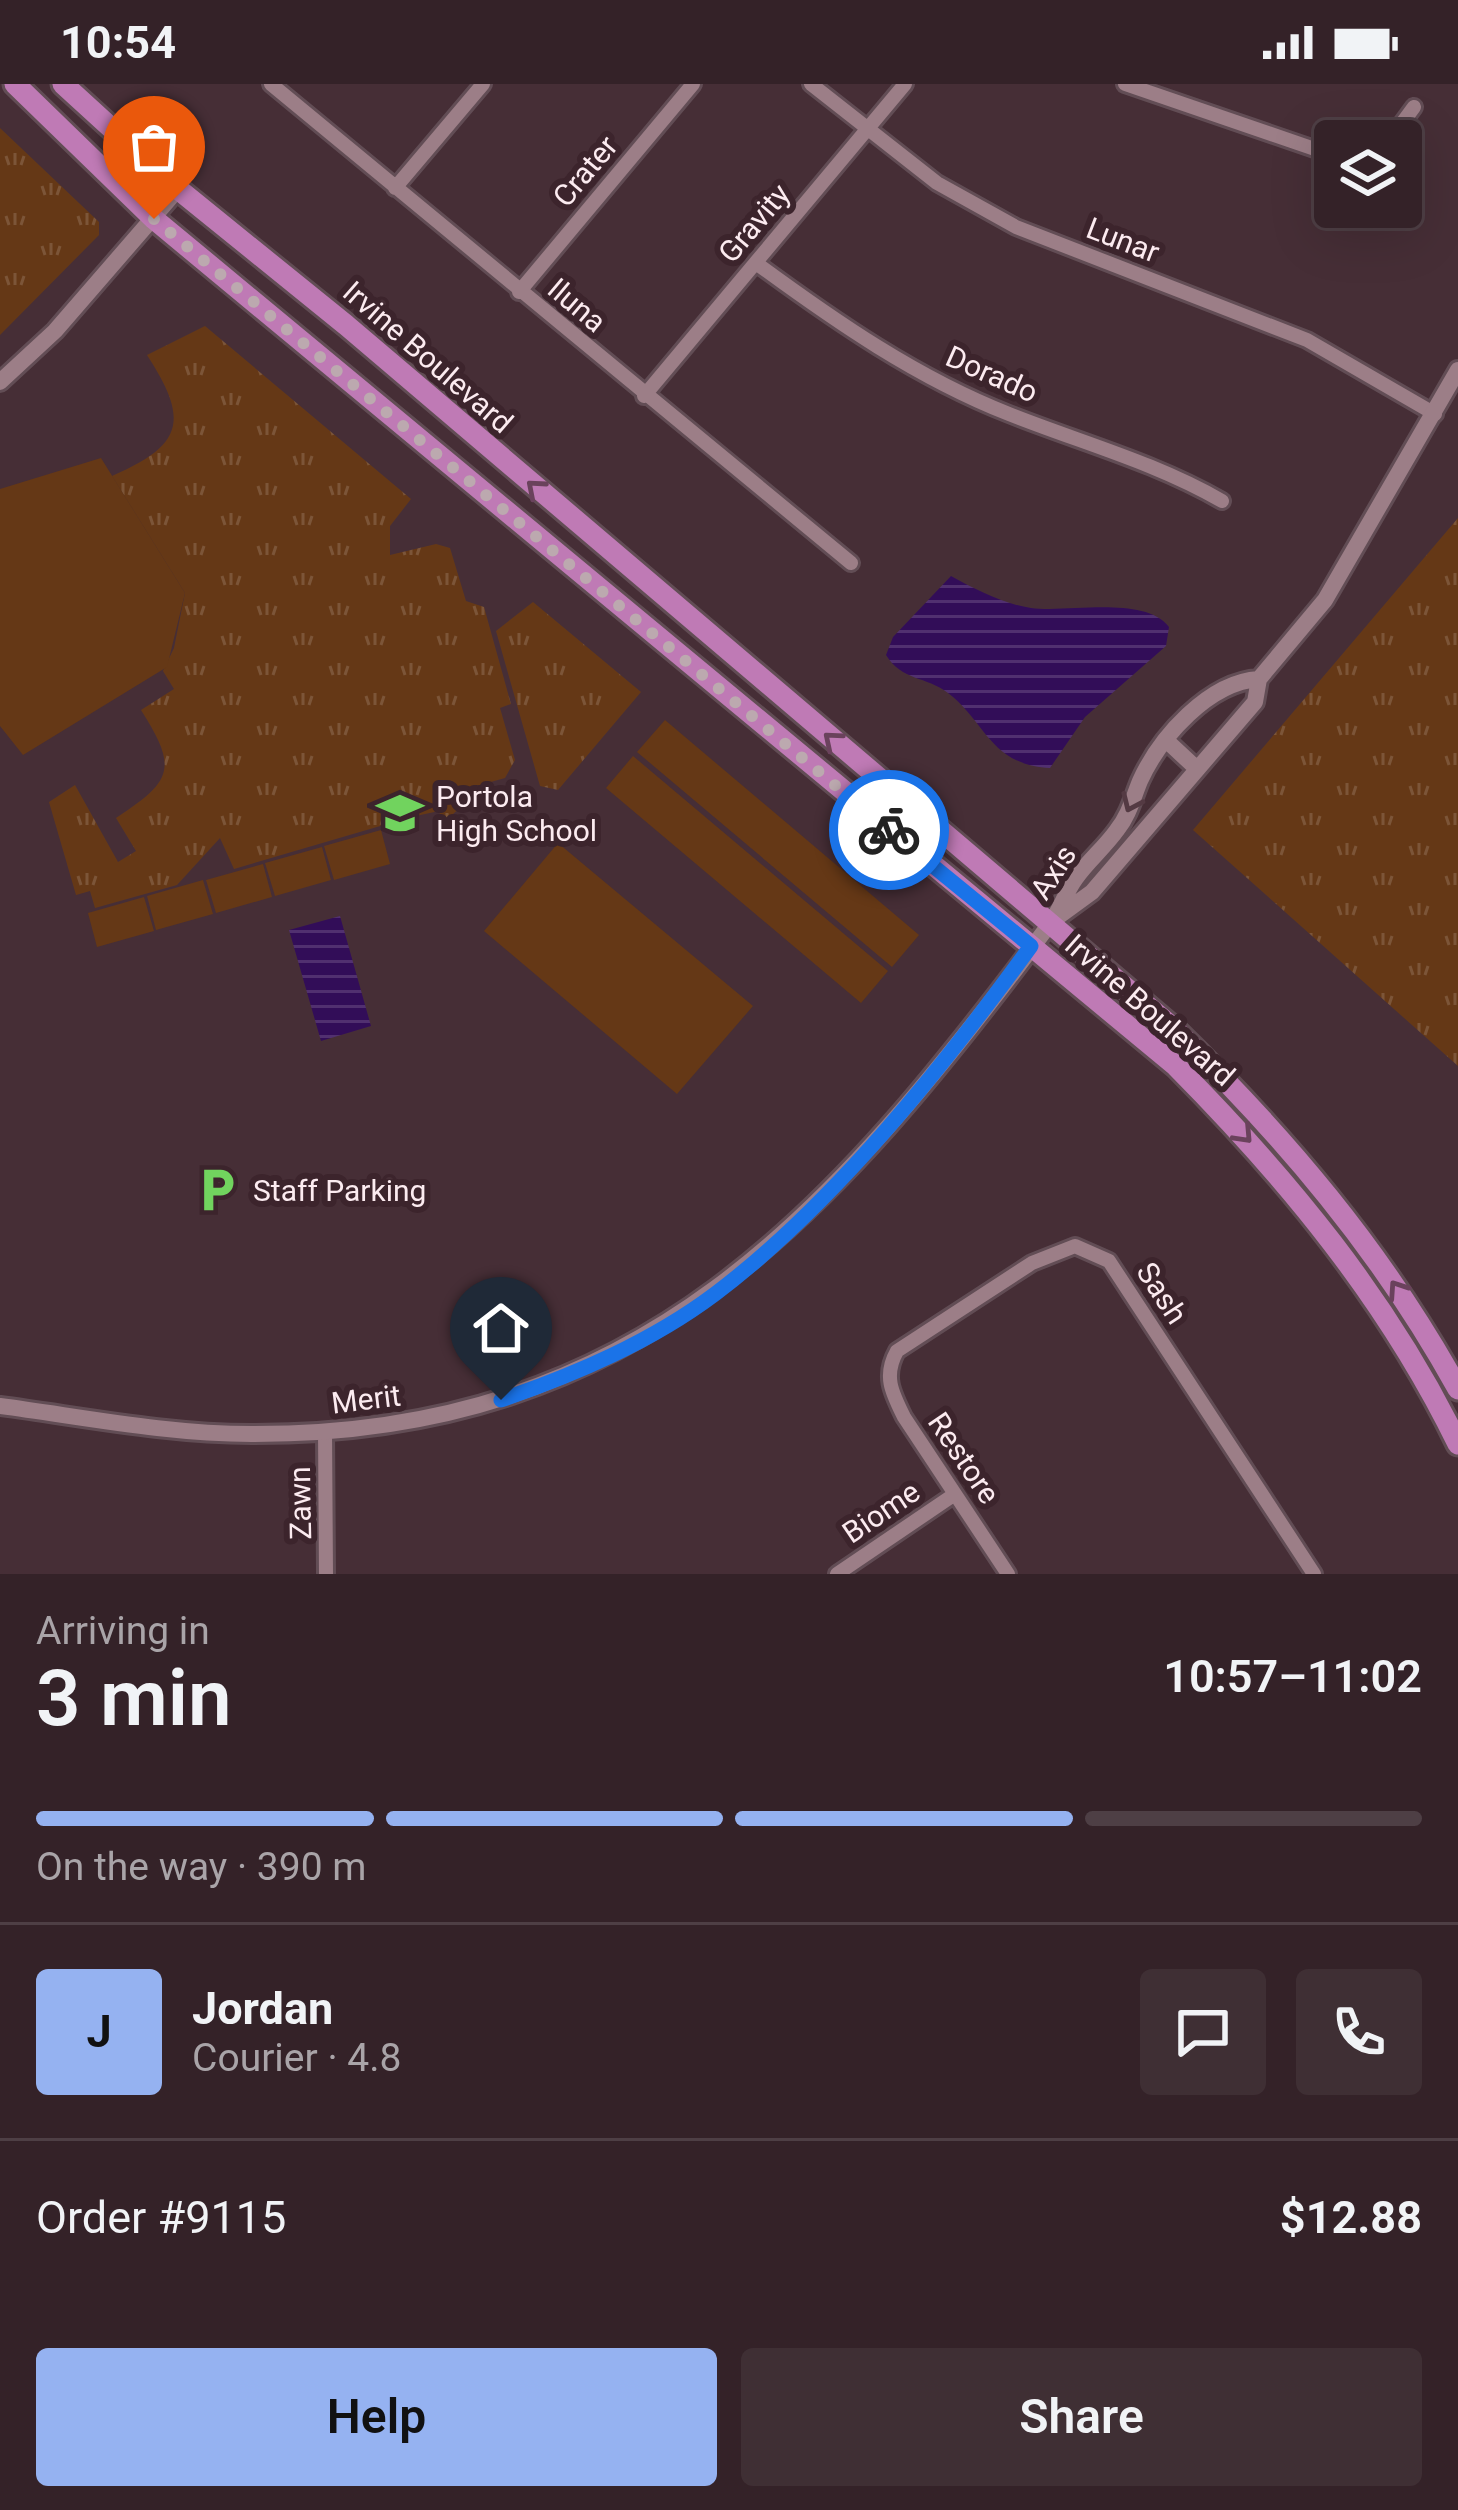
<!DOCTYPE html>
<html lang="en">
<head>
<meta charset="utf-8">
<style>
  body { margin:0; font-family:Roboto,sans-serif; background:#3f2f34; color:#f1f3f6; height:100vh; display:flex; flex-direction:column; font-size:45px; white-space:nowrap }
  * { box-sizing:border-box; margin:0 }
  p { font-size:39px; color:#a9a4a8 }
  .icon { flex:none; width:66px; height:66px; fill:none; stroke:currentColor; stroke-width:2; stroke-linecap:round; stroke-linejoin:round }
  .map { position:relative; height:1490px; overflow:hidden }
  .side { display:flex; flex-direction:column; background:#342228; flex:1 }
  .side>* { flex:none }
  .tools { position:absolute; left:1314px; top:36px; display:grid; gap:24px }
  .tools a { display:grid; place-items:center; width:108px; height:108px; border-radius:12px; background:#342228; box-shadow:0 12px 48px #0002,0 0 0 3px #4e3f45; font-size:60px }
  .pin { position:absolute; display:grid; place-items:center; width:102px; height:102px; color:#fff; margin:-123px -51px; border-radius:50% 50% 50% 0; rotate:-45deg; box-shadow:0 0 12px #0007 }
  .pin .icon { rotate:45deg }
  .courier { position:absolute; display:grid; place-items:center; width:120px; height:120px; margin:-60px; border:9px solid #1a73e8; border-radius:50%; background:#fff; color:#222; box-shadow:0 3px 15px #0007 }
  .overview em { font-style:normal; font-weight:600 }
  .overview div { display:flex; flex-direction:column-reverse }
  .overview { display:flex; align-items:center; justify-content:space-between; height:204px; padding:0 36px }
  h1 { font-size:78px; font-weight:600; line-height:90px }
  .bar { display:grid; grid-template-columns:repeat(4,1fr); gap:18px 12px; align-content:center; height:144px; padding:0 36px }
  .bar i { height:15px; border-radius:9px; background:#4e3f45 }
  .bar .active { background:#95b2f1 }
  .bar p { grid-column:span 4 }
  .line { display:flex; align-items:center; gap:30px; padding:0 36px; border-top:3px solid #4e3f45 }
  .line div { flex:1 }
  .round { display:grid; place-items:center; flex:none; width:126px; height:126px; border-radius:12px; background:#3f2f34 }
  .cta { display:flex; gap:24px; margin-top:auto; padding:24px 36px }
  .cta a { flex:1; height:138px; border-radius:12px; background:#95b2f1; color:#111; font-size:48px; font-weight:600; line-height:138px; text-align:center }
  .cta a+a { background:#3f2f34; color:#f1f3f6 }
  .status { display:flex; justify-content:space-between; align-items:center; height:84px; padding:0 60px; background:#342228; direction:ltr }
  .status svg { height:33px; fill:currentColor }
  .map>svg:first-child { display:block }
  .grass { fill:url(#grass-tufts) }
  .garden { fill:#653816 }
  .water { fill:url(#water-rules) }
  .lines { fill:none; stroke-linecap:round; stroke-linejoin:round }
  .minor-casing { stroke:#624d55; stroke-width:20 }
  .tertiary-casing { stroke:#624d55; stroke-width:22 }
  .primary-casing { stroke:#624d55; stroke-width:27 }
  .minor { stroke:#9c7e87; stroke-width:14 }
  .tertiary { stroke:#9c7e87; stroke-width:16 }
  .primary { stroke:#bf7ab5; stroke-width:21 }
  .oneway { stroke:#6a425c }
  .oneway2 { stroke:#543a43 }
  .done { stroke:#bca9af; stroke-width:12; stroke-dasharray:0 21.6 }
  .route { stroke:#1a73e8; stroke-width:15 }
  .labels { text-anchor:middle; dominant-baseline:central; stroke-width:12; stroke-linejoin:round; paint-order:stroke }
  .street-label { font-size:30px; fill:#fcebf0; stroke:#3c242c }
  .poi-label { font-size:30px; fill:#fcebf0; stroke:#3c242c; text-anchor:start }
</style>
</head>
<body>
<div class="status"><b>10:54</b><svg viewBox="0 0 49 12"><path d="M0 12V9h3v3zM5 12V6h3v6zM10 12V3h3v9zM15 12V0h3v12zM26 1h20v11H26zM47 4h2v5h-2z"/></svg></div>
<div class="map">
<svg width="1458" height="1490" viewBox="0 0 1458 1490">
  <defs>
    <pattern id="grass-tufts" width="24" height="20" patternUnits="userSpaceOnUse" patternTransform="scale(3)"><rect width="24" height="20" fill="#653816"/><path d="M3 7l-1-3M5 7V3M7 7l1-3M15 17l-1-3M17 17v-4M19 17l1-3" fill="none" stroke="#7c5538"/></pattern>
    <pattern id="water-rules" width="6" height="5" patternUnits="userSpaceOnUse" patternTransform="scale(3)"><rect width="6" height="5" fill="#320d58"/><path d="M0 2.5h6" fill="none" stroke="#513070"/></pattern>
  </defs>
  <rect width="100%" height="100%" fill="#462e36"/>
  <!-- grass -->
  <path class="grass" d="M 0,44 L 99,138 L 99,151 L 0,251 Z
    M 205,242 L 411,415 L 390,442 L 390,471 L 436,460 L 450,464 L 466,517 L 484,523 L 511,620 L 500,624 L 515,676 L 505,694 L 437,713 L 440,720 L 471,714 L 443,739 L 439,727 L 411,733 L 234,785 L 220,754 L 177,801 L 95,824 L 90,807 L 76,811 L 49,718 L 75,701 L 118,778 L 136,767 L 116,734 C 173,697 178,684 141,626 L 174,605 L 163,587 L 174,564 L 185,509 L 112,392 C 183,361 190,337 147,271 Z
    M 1458,434 L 1458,982 L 1193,746 Z
    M 533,518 L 641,608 L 558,706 L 540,702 L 496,547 Z"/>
  <!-- garden -->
  <path class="garden" d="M 101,374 L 185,509 L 167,583 L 23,671 L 0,642 L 0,405 Z
    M 665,636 L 919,851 L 892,883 L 637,668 Z
    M 633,672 L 888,887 L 861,919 L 606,704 Z
    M 381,746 L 390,780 L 334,796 L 324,762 Z
    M 558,759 L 753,922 L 677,1010 L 484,847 Z
    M 322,763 L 331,796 L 275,812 L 265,779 Z
    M 263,780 L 272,813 L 216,829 L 206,796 Z
    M 203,796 L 213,830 L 156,846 L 147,812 Z
    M 144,813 L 154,847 L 97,863 L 88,829 Z"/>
  <!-- water -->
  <path class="water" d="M 951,492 C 975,505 1003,520 1031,524 C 1069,529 1144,511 1169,543 L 1166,562 L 1085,633 L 1050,684 C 990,681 986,638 948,609 C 926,592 902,597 886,571 L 893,553 Z
    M 340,832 L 371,942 L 321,957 L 289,846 Z"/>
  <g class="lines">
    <defs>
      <path id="minor" d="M 271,0 L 851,479
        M 811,0 L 937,99 L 1016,143 L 1307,256 L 1435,330
        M 1125,0 L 1335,72
        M 1389,57 L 1414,23
        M 395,104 L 483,0
        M 756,179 C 835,237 917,294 1009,330 C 1082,359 1154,378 1222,417
        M 519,208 L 693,0
        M 644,312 L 905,0
        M 325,1347 L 326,1490
        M 837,1490 L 955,1410
        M 1008,1490 L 904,1333 C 892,1309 883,1292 897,1267 L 1032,1179 L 1075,1162 L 1109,1177 L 1314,1490"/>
      <path id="tertiary" d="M 0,298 L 55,247 L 178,105
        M 1167,657 L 1196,684
        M 1055,835 L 1092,808 L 1255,618 L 1259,595 L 1325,516 L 1458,286
        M 0,1322 C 83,1333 168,1350 252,1350 C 641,1351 833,1130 1049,841 C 1060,827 1065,809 1076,794 C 1088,777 1105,763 1117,746 C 1129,731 1133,714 1140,697 C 1160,653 1209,598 1259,595"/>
      <path id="primary" d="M 15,0 L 154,135 L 1176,982 C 1287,1094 1388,1216 1458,1360
        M 63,0 L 178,105 L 346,241 L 1172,943 C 1284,1052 1382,1167 1458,1305"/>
    </defs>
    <!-- minor casing -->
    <use href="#minor" class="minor-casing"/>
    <!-- tertiary casing -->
    <use href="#tertiary" class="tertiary-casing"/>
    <!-- primary casing -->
    <use href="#primary" class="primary-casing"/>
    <!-- minor -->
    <use href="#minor" class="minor"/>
    <!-- tertiary -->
    <use href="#tertiary" class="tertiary"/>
    <!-- primary -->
    <use href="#primary" class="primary"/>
  </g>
  <!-- one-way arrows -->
  <defs><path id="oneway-chevron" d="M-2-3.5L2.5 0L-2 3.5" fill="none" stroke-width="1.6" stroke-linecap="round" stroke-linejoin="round" transform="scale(3)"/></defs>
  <g class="oneway">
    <use href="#oneway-chevron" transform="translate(535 404) rotate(-139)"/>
    <use href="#oneway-chevron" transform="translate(832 656) rotate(-140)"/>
    <use href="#oneway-chevron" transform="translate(1244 1051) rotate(47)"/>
    <use href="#oneway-chevron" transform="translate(1397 1205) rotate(-124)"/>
  </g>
  <use class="oneway2" href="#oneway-chevron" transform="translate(1131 719) rotate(114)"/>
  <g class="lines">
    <!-- done -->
    <path class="done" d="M 154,135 L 889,746"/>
    <!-- route -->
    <path class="route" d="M 501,1316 C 576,1290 651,1258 715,1210 C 833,1121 944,982 1031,862 L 889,746"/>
  </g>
  <!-- icons -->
  <defs>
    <symbol id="school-bare" viewBox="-9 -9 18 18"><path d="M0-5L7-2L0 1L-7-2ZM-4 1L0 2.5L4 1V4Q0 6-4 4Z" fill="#71d35e" stroke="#3c242c" stroke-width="2.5" paint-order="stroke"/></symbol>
    <symbol id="parking-bare" viewBox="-9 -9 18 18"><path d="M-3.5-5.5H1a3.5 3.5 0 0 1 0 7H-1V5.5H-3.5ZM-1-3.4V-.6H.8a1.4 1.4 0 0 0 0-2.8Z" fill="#71d35e" stroke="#3c242c" stroke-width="2.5" paint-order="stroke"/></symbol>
  </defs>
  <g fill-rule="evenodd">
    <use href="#school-bare" x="367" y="696" width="66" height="66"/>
    <use href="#parking-bare" x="184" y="1073" width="66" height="66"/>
  </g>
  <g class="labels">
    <!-- street labels -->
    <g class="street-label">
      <text transform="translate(585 87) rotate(-50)">Crater</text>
      <text transform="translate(754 139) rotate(-50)">Gravity</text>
      <text transform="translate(1123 156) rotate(21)">Lunar</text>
      <text transform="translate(577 221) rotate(40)">Iluna</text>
      <text transform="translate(428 273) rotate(41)">Irvine Boulevard</text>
      <text transform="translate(992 290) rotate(24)">Dorado</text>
      <text transform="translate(1053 788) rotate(-57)">Axis</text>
      <text transform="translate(1150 926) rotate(41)">Irvine Boulevard</text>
      <text transform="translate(1162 1209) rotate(57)">Sash</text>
      <text transform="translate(366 1315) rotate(-7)">Merit</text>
      <text transform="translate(964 1374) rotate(56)">Restore</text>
      <text transform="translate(300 1419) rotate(-91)">Zawn</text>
      <text transform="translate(881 1428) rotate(-34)">Biome</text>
    </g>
    <!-- poi labels -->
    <g class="poi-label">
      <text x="436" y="712">Portola<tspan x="436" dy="34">High School</tspan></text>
      <text x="253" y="1106">Staff Parking</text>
    </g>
  </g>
</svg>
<div class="tools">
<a><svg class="icon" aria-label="layers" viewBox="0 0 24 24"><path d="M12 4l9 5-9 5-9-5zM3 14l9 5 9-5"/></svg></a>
</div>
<div class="pin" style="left:154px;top:135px;background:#ea580c"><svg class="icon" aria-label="bag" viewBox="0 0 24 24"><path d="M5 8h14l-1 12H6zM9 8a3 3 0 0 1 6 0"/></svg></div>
<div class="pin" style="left:501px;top:1316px;background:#1f2937"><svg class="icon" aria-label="home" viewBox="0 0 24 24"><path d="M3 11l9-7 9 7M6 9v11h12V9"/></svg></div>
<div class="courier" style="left:889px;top:746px"><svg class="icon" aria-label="bike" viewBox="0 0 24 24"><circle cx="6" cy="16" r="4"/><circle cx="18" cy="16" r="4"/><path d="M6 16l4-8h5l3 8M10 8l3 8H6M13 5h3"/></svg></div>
</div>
<section class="side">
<div class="overview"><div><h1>3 min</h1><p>Arriving in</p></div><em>10:57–11:02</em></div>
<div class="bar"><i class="active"></i><i class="active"></i><i class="active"></i><i></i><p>On the way · 390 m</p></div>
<div class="line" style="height:216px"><b class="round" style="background:#95b2f1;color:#111">J</b><div><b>Jordan</b><p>Courier · 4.8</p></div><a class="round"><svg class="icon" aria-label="chat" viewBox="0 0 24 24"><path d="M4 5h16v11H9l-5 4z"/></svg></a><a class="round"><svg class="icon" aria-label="phone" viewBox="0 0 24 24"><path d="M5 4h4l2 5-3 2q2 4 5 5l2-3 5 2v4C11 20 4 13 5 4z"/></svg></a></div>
<div class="line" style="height:156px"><div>Order #9115</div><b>$12.88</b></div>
<div class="cta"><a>Help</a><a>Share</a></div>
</section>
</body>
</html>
